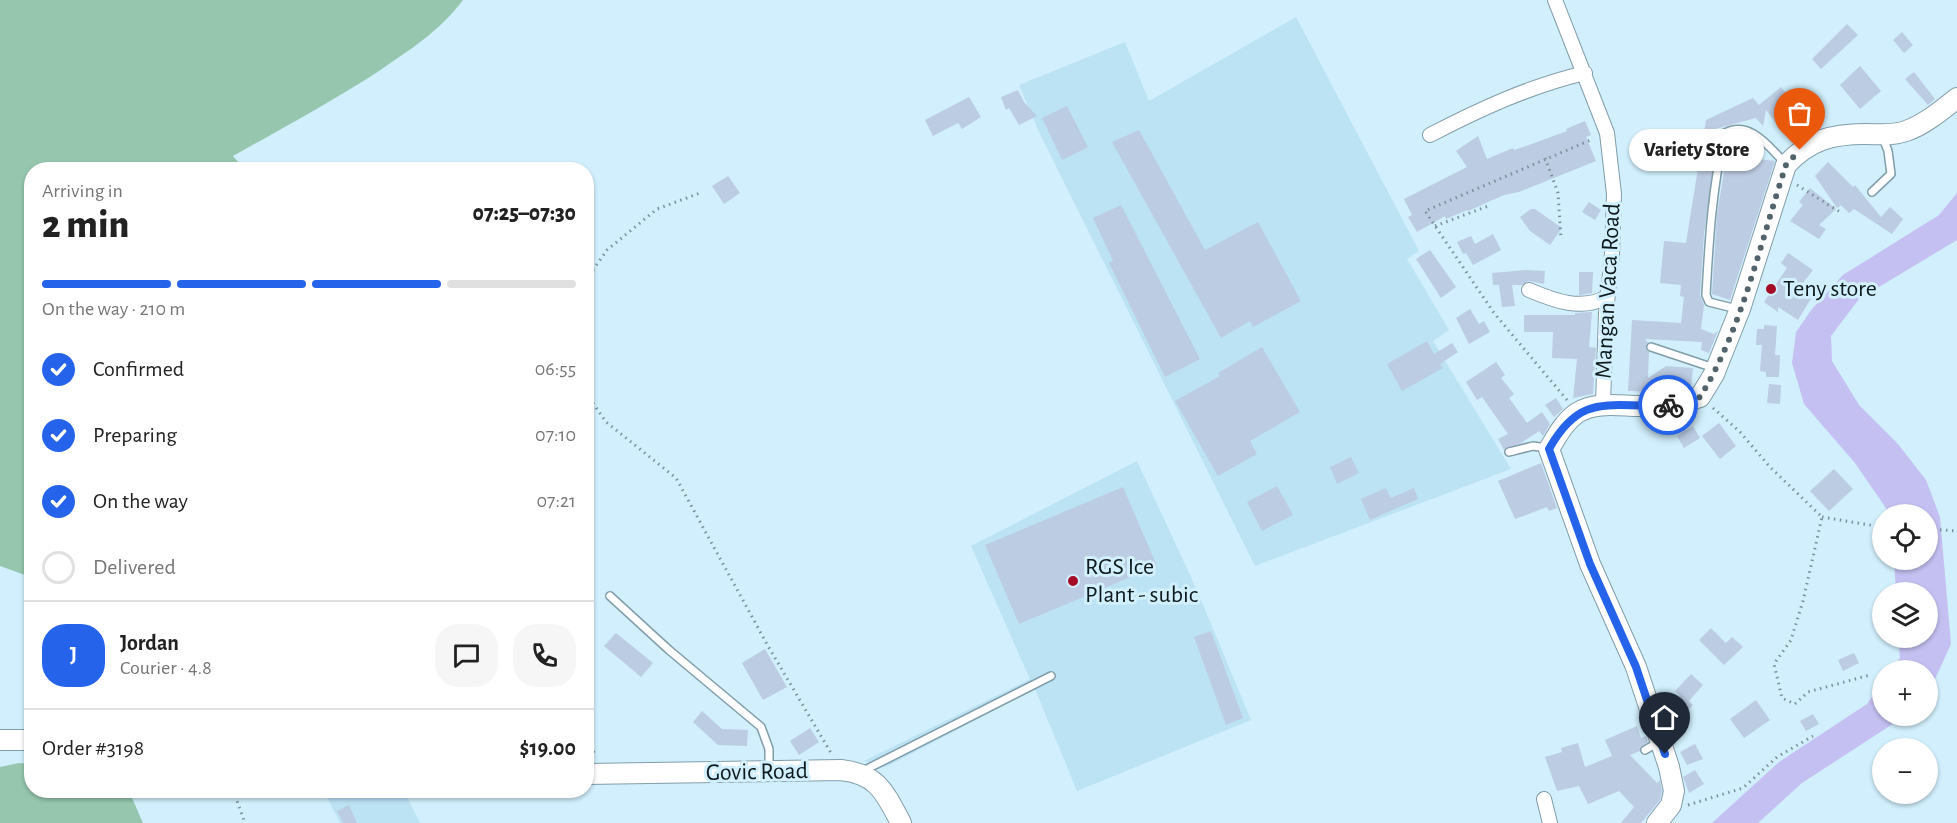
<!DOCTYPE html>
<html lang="en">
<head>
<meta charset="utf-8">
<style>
  body { margin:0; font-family:"Alegreya Sans",sans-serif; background:#f6f6f6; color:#222; height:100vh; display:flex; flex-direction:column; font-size:22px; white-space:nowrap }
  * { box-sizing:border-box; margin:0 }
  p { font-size:20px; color:#767676 }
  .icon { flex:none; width:33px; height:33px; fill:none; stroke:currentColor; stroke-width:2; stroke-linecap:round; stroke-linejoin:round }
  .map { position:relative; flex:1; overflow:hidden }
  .sheet { position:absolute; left:24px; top:162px; width:570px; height:636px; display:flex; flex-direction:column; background:#fff; border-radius:24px; box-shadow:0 2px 4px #0004 }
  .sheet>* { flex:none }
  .controls { position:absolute; left:1872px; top:504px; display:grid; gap:12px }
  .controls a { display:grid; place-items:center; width:66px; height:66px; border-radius:50%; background:#fff; box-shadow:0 2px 4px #0004; font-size:30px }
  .pin { position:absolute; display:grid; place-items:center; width:51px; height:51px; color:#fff; margin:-62px -26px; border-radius:50% 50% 50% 0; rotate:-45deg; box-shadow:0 0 6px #0007 }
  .pin .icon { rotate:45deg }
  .courier { position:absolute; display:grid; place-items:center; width:60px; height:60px; margin:-30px; border:4px solid #2563eb; border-radius:50%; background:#fff; color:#222; box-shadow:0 2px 8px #0007 }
  .bubble { position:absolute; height:42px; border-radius:21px; background:#fff; box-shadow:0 2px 4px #0004; font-size:20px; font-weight:800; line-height:42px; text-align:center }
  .headline em { font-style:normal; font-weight:800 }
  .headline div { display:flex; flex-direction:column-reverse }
  .headline { display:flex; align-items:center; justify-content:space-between; height:102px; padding:0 18px }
  h1 { font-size:39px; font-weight:800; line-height:45px }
  .bar { display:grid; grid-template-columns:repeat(4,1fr); gap:9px 6px; align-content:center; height:72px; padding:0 18px }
  .bar i { height:8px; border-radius:4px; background:#e0e0e0 }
  .bar .selected { background:#2563eb }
  .bar p { grid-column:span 4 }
  .line { display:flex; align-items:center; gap:15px; padding:0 18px; border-top:2px solid #e0e0e0 }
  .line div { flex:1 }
  .round { display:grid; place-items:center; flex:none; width:63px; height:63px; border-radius:24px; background:#f6f6f6 }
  ol { padding:0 18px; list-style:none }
  li { display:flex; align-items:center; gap:18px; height:66px }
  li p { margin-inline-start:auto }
  li .icon { padding:6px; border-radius:50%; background:#2563eb; color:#fff; stroke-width:4 }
  li:last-child { color:#767676 }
  li i { width:33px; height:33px; border:3px solid #e0e0e0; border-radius:50% }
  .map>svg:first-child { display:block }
  .built { fill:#bce3f4 }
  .green { fill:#96c7ae }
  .water { fill:#c4c1f2 }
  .building { fill:#bccce2 }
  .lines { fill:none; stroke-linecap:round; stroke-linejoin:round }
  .lane-casing { stroke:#809da9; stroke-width:10 }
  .street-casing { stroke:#809da9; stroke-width:16 }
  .secondary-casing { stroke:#809da9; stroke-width:22 }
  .path { stroke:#7b919a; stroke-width:3; stroke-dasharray:1.5 4.5; stroke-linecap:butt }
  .lane { stroke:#fff; stroke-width:7 }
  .street { stroke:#fff; stroke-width:14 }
  .secondary { stroke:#fff; stroke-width:20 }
  .done { stroke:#52646b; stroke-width:6; stroke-dasharray:0 10.8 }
  .route { stroke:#2563eb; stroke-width:8 }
  .poi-dot { fill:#a60c26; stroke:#d1effc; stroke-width:2 }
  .labels { text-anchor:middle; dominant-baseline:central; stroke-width:6; stroke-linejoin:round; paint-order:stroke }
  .poi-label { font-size:24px; fill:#0e191d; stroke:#d1effc; text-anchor:start }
  .street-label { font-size:24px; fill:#0e191d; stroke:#d1effc }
</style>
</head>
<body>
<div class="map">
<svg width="1957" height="823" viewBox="0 0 1957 823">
  <rect width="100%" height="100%" fill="#d1effc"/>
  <!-- built -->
  <path class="built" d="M 1296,17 L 1419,251 L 1407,259 L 1449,330 L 1433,341 L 1511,469 L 1255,566 L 1039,132 L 1019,85 L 1125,42 L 1149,101 Z
    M 1137,461 L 1196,588 L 1251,720 L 1077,791 L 1035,689 L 886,767 L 864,761 L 1030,679 L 971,546 Z
    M 324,791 L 404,791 L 420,823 L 340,823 Z"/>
  <!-- green -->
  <path class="green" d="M 0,0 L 463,0 C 439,32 408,51 376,73 C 329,103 281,129 233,156 L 244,169 L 32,170 L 31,584 L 25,575 L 0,566 Z
    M 19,763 L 31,764 L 32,790 L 129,791 L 143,823 L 0,823 L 0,767 Z"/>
  <!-- water -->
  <path class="water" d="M 1957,193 L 1957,240 L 1859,299 L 1831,336 L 1832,361 L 1859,405 L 1898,444 L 1926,480 L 1940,517 L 1951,644 L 1936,677 L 1928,688 L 1928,670 L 1891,670 L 1900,658 L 1898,638 L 1928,638 L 1928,592 L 1896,592 L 1894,560 L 1928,560 L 1928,514 L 1890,514 L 1855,463 L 1804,404 L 1792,363 L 1796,332 L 1812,309 L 1843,275 L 1939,215 Z
    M 1882,682 L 1882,716 L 1905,716 L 1802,783 L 1758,823 L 1712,823 L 1779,762 L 1867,704 Z"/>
  <!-- building -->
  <path class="building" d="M 1847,24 L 1858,35 L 1821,69 L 1812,59 Z
    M 1902,32 L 1913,45 L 1904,53 L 1893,40 Z
    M 1860,66 L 1881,91 L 1860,109 L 1840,85 Z
    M 1914,72 L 1935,99 L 1928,105 L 1905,79 Z
    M 1781,87 L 1795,104 L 1792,106 L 1807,134 L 1792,143 L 1766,110 L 1763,126 L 1756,118 L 1704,132 L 1706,120 L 1753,98 L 1759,105 Z
    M 1018,90 L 1024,102 L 1037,116 L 1019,125 L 1009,108 L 1006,110 L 1001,97 Z
    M 969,97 L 981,117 L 962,129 L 958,123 L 933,136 L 925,120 Z
    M 1067,106 L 1088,147 L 1062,160 L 1042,118 Z
    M 1585,121 L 1591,135 L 1586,137 L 1596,161 L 1519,192 L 1504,195 L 1468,211 L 1467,210 L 1446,219 L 1445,216 L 1417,232 L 1408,217 L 1412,215 L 1404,199 L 1467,167 L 1456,151 L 1478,136 L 1487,159 L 1513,148 L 1514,150 L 1529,145 L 1567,131 L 1566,129 Z
    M 1139,130 L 1205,250 L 1258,222 L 1301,301 L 1253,327 L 1250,321 L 1221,338 L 1112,142 Z
    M 1703,137 L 1718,140 L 1704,234 L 1700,295 L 1704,305 L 1701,329 L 1714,334 L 1718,331 L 1709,353 L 1701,350 L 1702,342 L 1645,339 L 1648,343 L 1646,349 L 1649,352 L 1648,378 L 1666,366 L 1693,368 L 1691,387 L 1680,390 L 1668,389 L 1663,392 L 1628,391 L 1632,320 L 1681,323 L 1684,297 L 1680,296 L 1681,285 L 1660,283 L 1664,241 L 1686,243 Z
    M 1729,141 L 1760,146 L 1758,159 L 1775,161 L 1730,300 L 1712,294 L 1717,215 Z
    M 1828,162 L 1853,187 L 1855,185 L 1881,217 L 1890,207 L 1903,219 L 1892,234 L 1854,209 L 1849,213 L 1841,205 L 1837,208 L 1815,176 Z
    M 728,176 L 740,193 L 724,204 L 712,186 Z
    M 1810,188 L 1836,209 L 1819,225 L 1826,229 L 1819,239 L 1790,221 L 1803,205 L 1799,202 Z
    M 1589,202 L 1601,210 L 1595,220 L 1582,212 Z
    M 1121,205 L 1200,359 L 1165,377 L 1109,263 L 1113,261 L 1093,218 Z
    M 1531,209 L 1535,209 L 1562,228 L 1550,245 L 1530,231 L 1520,217 Z
    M 1493,234 L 1501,250 L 1473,265 L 1466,253 L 1463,254 L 1457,242 L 1471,236 L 1475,244 Z
    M 1430,250 L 1456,287 L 1441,298 L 1416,259 Z
    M 1788,253 L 1813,270 L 1799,288 L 1812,297 L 1798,320 L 1778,307 L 1778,312 L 1764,302 L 1787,268 L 1781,263 Z
    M 1526,270 L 1545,271 L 1544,284 L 1528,281 L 1522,285 L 1512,285 L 1515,306 L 1502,307 L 1499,285 L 1493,285 L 1492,273 Z
    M 1579,272 L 1593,272 L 1592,293 L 1579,295 Z
    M 1470,309 L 1479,324 L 1484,321 L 1490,332 L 1469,344 L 1456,318 Z
    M 1592,312 L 1589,347 L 1596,348 L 1593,394 L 1573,398 L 1577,359 L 1552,358 L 1553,332 L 1524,332 L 1524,315 L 1575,315 L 1575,313 Z
    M 1764,325 L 1777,326 L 1775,355 L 1780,355 L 1779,377 L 1766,377 L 1766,372 L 1760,371 L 1762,345 L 1756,345 L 1757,329 L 1764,329 Z
    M 1427,341 L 1434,354 L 1452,343 L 1458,352 L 1440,364 L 1443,368 L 1402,391 L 1387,364 Z
    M 1262,347 L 1300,412 L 1250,441 L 1257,454 L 1218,476 L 1175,401 L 1220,376 L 1218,373 Z
    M 1496,362 L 1505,375 L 1501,378 L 1514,394 L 1509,398 L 1527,423 L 1542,412 L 1550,424 L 1543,436 L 1539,431 L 1521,443 L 1504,450 L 1498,439 L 1508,434 L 1482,397 L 1477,400 L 1466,382 Z
    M 1769,384 L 1781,385 L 1780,404 L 1767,403 Z
    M 1556,398 L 1563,409 L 1554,417 L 1545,405 Z
    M 1719,423 L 1736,446 L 1720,459 L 1702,436 Z
    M 1693,426 L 1700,438 L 1684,448 L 1677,436 Z
    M 1351,457 L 1359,473 L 1337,484 L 1330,467 Z
    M 1541,463 L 1557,508 L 1549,511 L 1547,507 L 1515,519 L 1498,481 Z
    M 1834,469 L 1853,489 L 1829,511 L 1810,491 Z
    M 1277,486 L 1293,515 L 1262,531 L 1247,502 Z
    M 1123,487 L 1157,566 L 1019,624 L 985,545 Z
    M 1386,488 L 1391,498 L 1414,488 L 1418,499 L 1370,520 L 1361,499 Z
    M 1711,628 L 1726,643 L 1732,637 L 1743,647 L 1724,665 L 1699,640 Z
    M 1211,631 L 1243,718 L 1226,725 L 1194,637 Z
    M 616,633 L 653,663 L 641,677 L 604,646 Z
    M 765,649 L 787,687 L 763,700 L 742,663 Z
    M 1854,653 L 1859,663 L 1843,671 L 1838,660 Z
    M 1691,674 L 1703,685 L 1689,701 L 1693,705 L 1683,716 L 1672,705 L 1680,696 L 1675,691 Z
    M 1756,700 L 1770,720 L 1744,738 L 1730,719 Z
    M 702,711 L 722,729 L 748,730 L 747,746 L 718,745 L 693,722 Z
    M 1813,714 L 1819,724 L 1806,731 L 1800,721 Z
    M 1637,726 L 1641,738 L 1646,736 L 1648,742 L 1641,747 L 1640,751 L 1630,755 L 1657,783 L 1660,780 L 1662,791 L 1660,800 L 1641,823 L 1621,823 L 1634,807 L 1619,791 L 1588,804 L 1579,786 L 1557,791 L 1545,757 L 1562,752 L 1561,748 L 1578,743 L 1585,767 L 1612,756 L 1605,740 Z
    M 810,728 L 819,742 L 799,755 L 790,741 Z
    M 1695,744 L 1703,759 L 1687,765 L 1680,752 Z
    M 1695,770 L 1704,784 L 1689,793 L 1683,777 Z
    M 349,805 L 357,823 L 343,823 L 337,811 Z"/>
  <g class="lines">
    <defs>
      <path id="lane" d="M 1872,192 L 1891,174 L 1888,151 L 1883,138
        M 1737,309 L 1709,302 L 1706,295 C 1709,241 1712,187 1725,133 C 1750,120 1769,147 1785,163
        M 1651,347 L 1714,368
        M 1509,452 L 1533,446 L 1547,448
        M 610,596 L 669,650 L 761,727 L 769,749 L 769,769
        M 1645,750 L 1659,742
        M 863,771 L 1051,676"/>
      <path id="street" d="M 1555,0 L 1607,133 L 1614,194 L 1612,254 L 1606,313 L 1603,404
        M 1430,135 C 1480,109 1530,86 1585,73
        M 1529,290 C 1555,301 1581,311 1607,297
        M 1544,799 L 1550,823"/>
      <path id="secondary" d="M 0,740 L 32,740
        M 586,774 L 841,770 C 878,774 885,793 901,823
        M 1657,823 L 1671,805 L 1674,791 L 1669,767 L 1636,667 L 1590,564 L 1549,449 C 1557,436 1564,422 1577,413 C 1598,400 1623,407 1645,406 C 1665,406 1682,403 1700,397 L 1714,374 L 1740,309 L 1786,165 C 1809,140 1832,134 1865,134 C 1879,134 1892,136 1906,131 C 1924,125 1942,110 1957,98"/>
    </defs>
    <!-- lane casing -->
    <use href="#lane" class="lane-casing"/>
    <!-- street casing -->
    <use href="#street" class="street-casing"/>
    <!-- secondary casing -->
    <use href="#secondary" class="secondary-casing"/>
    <!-- path -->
    <path class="path" d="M 1545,158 L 1558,193 L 1561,239
      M 1797,185 L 1840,212
      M 1435,226 L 1491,205
      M 586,280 L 607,250 L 657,209 L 700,193
      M 586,393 L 606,422 L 676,478 L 768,646 L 831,753
      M 1567,400 L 1494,313 L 1425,211 L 1593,139
      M 1713,408 L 1740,432 L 1770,467 L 1822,517 L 1803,601 L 1791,640 L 1774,664 L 1782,698 L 1795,704 L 1808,692 L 1870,675
      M 1822,517 L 1882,527
      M 1928,529 L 1957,531
      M 586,735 L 596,757
      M 233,790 L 245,823
      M 1688,805 L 1743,788 L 1777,757 L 1813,736"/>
    <!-- lane -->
    <use href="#lane" class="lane"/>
    <!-- street -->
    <use href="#street" class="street"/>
    <!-- secondary -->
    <use href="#secondary" class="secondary"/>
  </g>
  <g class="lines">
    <!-- done -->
    <path class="done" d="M 1668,405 L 1700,397 C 1742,330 1761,240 1786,165 L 1800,150"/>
    <!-- route -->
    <path class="route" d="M 1665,754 L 1636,667 L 1590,564 L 1549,449 C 1582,390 1611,409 1668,405"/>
  </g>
  <!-- markers -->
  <g class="poi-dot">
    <circle cx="1771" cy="289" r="6"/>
    <circle cx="1073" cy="581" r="6"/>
  </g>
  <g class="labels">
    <!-- poi labels -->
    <g class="poi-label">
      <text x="1783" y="289">Teny store</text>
      <text x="1085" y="567">RGS Ice<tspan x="1085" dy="28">Plant - subic</tspan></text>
    </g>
    <!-- street labels -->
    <g class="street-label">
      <text transform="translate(1608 291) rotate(-87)">Mangan Vaca Road</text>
      <text transform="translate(757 772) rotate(-1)">Govic Road</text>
    </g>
  </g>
</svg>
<div class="controls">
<a><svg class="icon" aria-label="locate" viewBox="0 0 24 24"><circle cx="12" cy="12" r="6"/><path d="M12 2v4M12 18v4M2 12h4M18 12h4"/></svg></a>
<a><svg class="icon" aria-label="layers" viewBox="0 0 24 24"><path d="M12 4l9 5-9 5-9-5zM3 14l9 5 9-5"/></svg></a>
<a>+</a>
<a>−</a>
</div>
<div class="pin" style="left:1800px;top:150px;background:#ea580c"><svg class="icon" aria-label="bag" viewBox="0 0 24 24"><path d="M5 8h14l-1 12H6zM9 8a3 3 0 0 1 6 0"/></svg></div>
<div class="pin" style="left:1665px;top:754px;background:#1f2937"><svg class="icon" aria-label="home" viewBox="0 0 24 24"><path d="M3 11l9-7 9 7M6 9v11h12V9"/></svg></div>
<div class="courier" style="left:1668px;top:405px"><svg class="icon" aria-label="bike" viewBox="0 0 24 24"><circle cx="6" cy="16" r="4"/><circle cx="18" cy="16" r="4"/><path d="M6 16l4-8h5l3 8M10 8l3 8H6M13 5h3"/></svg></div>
<div class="bubble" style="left:1629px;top:129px;width:135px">Variety Store</div>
<section class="sheet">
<div class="headline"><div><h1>2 min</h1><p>Arriving in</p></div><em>07:25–07:30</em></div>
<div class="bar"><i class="selected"></i><i class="selected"></i><i class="selected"></i><i></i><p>On the way · 210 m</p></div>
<ol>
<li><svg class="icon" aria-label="check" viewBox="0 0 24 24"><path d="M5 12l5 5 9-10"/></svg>Confirmed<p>06:55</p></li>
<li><svg class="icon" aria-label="check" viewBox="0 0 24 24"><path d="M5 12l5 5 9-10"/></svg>Preparing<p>07:10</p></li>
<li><svg class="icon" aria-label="check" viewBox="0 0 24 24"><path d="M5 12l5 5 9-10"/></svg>On the way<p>07:21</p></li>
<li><i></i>Delivered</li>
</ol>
<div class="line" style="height:108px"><b class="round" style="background:#2563eb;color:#fff">J</b><div><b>Jordan</b><p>Courier · 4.8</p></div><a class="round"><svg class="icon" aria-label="chat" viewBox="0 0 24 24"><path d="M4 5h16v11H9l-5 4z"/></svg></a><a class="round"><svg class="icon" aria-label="phone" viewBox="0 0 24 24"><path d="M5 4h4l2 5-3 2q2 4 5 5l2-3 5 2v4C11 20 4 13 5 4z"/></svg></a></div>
<div class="line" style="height:78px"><div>Order #3198</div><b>$19.00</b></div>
</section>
</div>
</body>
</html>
